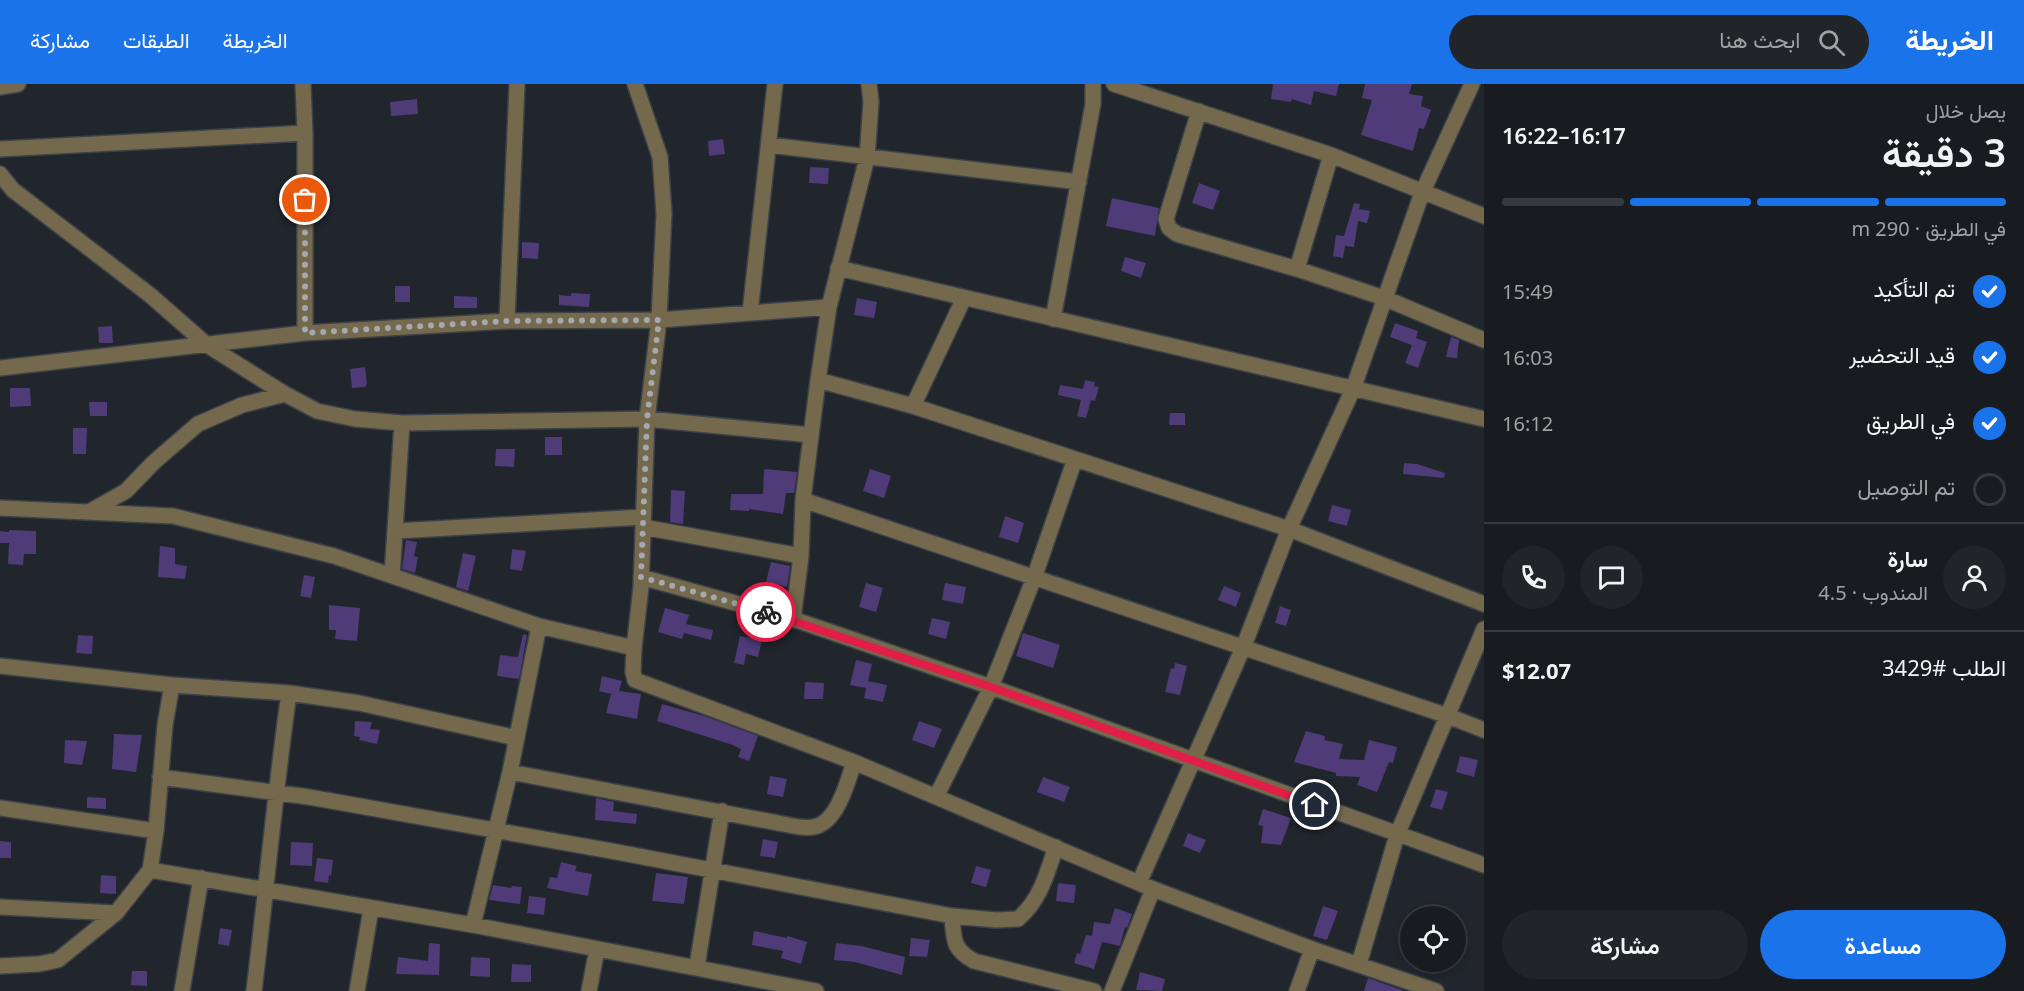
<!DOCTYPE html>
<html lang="ar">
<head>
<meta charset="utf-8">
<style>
  body { margin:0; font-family:"Noto Sans",Vazirmatn,sans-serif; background:#21252a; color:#f1f3f6; direction:rtl; height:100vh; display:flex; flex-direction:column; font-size:22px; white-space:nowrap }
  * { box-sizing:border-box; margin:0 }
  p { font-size:20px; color:#9fa1a5 }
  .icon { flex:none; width:33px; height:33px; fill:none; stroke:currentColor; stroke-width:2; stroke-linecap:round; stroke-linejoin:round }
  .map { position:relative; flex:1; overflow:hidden; direction:ltr }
  .side { display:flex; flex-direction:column; background:#181c21; width:540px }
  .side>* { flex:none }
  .tools { position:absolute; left:1400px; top:822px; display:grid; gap:12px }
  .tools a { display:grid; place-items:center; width:66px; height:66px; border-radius:50%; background:#181c21; box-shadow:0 3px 9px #0003,0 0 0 2px #363a3f; font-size:30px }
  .pin { position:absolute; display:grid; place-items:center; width:51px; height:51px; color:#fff; margin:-26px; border:3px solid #fff; border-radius:50%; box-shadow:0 2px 6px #0007 }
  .courier { position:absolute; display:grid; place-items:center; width:60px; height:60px; margin:-30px; border:4px solid #e11d48; border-radius:50%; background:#fff; color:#222; box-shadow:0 2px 8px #0007 }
  .summary em { font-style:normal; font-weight:600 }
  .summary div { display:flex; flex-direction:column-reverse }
  .summary { display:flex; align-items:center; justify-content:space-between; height:102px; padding:0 18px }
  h1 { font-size:39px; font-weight:600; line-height:45px }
  .bar { display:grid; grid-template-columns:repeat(4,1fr); gap:9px 6px; align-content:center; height:72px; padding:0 18px }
  .bar i { height:8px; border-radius:4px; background:#363a3f }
  .bar .selected { background:#1a73e8 }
  .bar p { grid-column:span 4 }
  .line { display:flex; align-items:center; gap:15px; padding:0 18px; border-top:2px solid #363a3f }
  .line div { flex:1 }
  .round { display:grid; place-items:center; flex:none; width:63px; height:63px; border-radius:32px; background:#21252a }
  ol { padding:0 18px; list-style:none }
  li { display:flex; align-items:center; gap:18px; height:66px }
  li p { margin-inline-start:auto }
  li .icon { padding:6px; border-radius:50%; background:#1a73e8; color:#fff; stroke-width:4 }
  li:last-child { color:#9fa1a5 }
  li i { width:33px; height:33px; border:3px solid #363a3f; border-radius:50% }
  .action { display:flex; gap:12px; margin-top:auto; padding:12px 18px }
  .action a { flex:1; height:69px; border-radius:36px; background:#1a73e8; color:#fff; font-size:24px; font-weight:600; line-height:69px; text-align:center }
  .action a+a { background:#21252a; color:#f1f3f6 }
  header { display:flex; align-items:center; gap:36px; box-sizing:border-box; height:84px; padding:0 30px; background:#1a73e8; color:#fff }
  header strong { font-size:28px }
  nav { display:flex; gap:33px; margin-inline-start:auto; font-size:21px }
  .search { width:420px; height:54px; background:#21252a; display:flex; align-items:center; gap:15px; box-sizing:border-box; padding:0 21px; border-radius:33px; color:#9fa1a5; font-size:22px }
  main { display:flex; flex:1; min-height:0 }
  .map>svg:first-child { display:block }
  .building { fill:#4e3b77 }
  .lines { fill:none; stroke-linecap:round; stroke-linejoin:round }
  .minor-casing { stroke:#3d4248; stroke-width:18 }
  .minor { stroke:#75694d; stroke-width:15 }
  .done { stroke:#a5a9ae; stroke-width:6; stroke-dasharray:0 10.8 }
  .route { stroke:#e11d48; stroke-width:8 }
</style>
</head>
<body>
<header>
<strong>الخريطة</strong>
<div class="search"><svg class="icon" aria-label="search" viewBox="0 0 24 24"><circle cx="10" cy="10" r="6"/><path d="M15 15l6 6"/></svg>ابحث هنا</div>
<nav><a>الخريطة</a><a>الطبقات</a><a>مشاركة</a></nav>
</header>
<main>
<section class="side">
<div class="summary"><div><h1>3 دقيقة</h1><p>يصل خلال</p></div><em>16:17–16:22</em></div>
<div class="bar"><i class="selected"></i><i class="selected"></i><i class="selected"></i><i></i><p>في الطريق · 290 m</p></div>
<ol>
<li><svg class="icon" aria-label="check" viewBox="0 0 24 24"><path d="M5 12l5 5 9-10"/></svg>تم التأكيد<p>15:49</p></li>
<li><svg class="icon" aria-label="check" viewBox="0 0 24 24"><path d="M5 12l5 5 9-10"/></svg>قيد التحضير<p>16:03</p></li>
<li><svg class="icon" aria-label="check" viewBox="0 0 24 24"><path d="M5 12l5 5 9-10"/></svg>في الطريق<p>16:12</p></li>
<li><i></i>تم التوصيل</li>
</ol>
<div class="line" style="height:108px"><a class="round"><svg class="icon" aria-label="person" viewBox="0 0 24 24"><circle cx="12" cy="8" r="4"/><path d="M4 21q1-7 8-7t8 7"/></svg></a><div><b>سارة</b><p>المندوب · 4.5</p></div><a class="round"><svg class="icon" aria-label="chat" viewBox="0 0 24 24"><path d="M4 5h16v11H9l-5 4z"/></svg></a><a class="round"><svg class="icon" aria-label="phone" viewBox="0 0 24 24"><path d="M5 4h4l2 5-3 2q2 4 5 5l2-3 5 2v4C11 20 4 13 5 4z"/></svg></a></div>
<div class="line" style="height:78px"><div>الطلب #3429</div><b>$12.07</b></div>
<div class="action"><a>مساعدة</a><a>مشاركة</a></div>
</section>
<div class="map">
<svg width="1484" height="907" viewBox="0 0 1484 907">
  <rect width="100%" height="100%" fill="#20262c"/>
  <!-- building -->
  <path class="building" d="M 1273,0 L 1339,0 L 1336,12 L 1314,7 L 1311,21 L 1292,15 L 1291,18 L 1271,15 Z
    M 1365,0 L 1412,0 L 1409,10 L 1423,12 L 1421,22 L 1431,26 L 1424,45 L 1419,44 L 1413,67 L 1361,51 L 1372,16 L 1362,14 Z
    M 417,15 L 418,30 L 391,32 L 390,18 Z
    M 723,55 L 725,70 L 709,72 L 708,57 Z
    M 810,83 L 829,84 L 828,100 L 809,99 Z
    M 1199,99 L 1220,107 L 1213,126 L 1192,119 Z
    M 1112,114 L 1159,124 L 1155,152 L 1106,142 Z
    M 1354,119 L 1360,120 L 1359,125 L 1370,127 L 1367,139 L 1358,137 L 1354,163 L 1345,162 L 1343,174 L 1333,172 L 1336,151 L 1344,152 Z
    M 522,158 L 539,159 L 538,175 L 522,174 Z
    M 1125,173 L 1146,179 L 1141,194 L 1121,187 Z
    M 395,202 L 410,202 L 410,218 L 395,218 Z
    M 571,209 L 590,210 L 589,223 L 559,221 L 559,211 L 571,212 Z
    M 454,212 L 477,213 L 477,224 L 454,224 Z
    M 857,214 L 877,218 L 874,234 L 854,231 Z
    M 1395,239 L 1418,247 L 1416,254 L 1427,258 L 1418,284 L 1405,279 L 1412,261 L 1390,253 Z
    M 112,242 L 113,259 L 99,259 L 98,243 Z
    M 1451,253 L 1459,256 L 1457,274 L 1446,273 Z
    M 365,283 L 367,300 L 365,303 L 352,304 L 350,285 Z
    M 1085,296 L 1095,298 L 1094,302 L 1099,303 L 1095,317 L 1091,316 L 1086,334 L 1077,332 L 1081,316 L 1058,311 L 1060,301 L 1083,305 Z
    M 10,304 L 30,304 L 31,322 L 10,323 Z
    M 89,318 L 107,318 L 107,332 L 90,332 Z
    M 1170,329 L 1185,329 L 1185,341 L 1169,341 Z
    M 73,344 L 87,344 L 86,370 L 73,370 Z
    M 545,353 L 562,353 L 562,371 L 545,371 Z
    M 496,365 L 515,365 L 514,383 L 495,382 Z
    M 1404,379 L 1417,380 L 1445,389 L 1444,394 L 1403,390 Z
    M 764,385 L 797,388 L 794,409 L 786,409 L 783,430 L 749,425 L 749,427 L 730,426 L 731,410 L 763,410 Z
    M 870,385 L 891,392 L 884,414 L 863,407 Z
    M 671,406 L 685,407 L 683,440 L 670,438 Z
    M 1332,421 L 1351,426 L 1347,442 L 1328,437 Z
    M 1005,432 L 1024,439 L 1018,459 L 999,453 Z
    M 9,446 L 36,447 L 36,470 L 24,470 L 23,481 L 8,480 L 9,459 L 0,459 L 0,447 L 9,448 Z
    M 406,456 L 417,458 L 414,472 L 418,473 L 415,489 L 402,485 Z
    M 160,462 L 175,464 L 175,480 L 187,482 L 185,495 L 158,493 Z
    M 512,465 L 526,467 L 522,487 L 510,485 Z
    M 463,469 L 476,472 L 468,507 L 456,503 Z
    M 771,478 L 790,482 L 787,503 L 766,498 Z
    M 304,491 L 315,493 L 311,514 L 300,512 Z
    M 866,499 L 883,504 L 876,528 L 859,523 Z
    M 945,499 L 966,503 L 963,520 L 942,516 Z
    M 1224,502 L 1241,509 L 1236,523 L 1218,516 Z
    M 329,521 L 360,524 L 357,557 L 335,555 L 336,546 L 329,546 Z
    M 1280,522 L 1291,526 L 1286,542 L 1275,539 Z
    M 665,524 L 689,531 L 686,540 L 713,546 L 711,556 L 684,549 L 682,555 L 658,548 Z
    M 932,534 L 950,538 L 946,555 L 928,550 Z
    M 1023,549 L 1060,561 L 1053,584 L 1016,572 Z
    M 523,550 L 527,551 L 519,595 L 497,592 L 500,571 L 518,573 Z
    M 78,551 L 93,552 L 92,570 L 76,569 Z
    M 740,552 L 762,556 L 758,573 L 746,570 L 744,581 L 734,579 Z
    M 856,576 L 872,580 L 868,597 L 887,601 L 883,618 L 864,614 L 866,604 L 850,601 Z
    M 1175,579 L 1187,582 L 1180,611 L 1165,608 L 1171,584 L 1174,585 Z
    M 602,592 L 622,597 L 619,607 L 641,610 L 637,635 L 606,629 L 611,610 L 599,607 Z
    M 805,598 L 824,599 L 823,615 L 804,615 Z
    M 662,620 L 704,632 L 758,652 L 749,677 L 738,673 L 741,665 L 733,661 L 657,637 Z
    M 355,637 L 372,638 L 370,645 L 380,646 L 377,660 L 359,656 L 360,653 L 354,652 Z
    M 919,637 L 942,645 L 934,664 L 912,656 Z
    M 1306,647 L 1325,652 L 1324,656 L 1343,660 L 1339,675 L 1364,676 L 1369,656 L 1397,663 L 1393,679 L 1389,678 L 1377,708 L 1357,701 L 1360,693 L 1336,692 L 1336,689 L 1294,678 Z
    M 114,650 L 142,651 L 136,688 L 112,685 Z
    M 65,656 L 87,657 L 82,681 L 64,679 Z
    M 1460,672 L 1478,676 L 1474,693 L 1456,688 Z
    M 770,692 L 787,695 L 783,713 L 767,710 Z
    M 1043,693 L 1070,703 L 1064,718 L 1037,708 Z
    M 1436,705 L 1448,708 L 1442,726 L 1430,723 Z
    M 87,713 L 106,714 L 106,725 L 87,724 Z
    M 596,714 L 614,718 L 613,727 L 637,730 L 636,740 L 595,736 Z
    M 1263,725 L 1291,734 L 1281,761 L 1261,759 L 1263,742 L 1258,741 Z
    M 1188,749 L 1206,756 L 1200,769 L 1183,762 Z
    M 763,755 L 778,758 L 775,774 L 760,772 Z
    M 0,757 L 11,758 L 11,774 L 0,774 Z
    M 291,758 L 313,759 L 312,782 L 290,781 Z
    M 317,774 L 333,776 L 331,792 L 329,791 L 328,799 L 314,797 Z
    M 561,778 L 577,782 L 575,787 L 592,790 L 588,812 L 547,804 L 550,793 L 557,794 Z
    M 976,782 L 991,786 L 986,803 L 971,799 Z
    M 656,789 L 688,793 L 684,820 L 652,817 Z
    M 101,791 L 116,792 L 116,810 L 100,809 Z
    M 1058,799 L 1076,801 L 1074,819 L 1056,817 Z
    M 493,801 L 511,804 L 512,802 L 522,803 L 520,820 L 489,816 Z
    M 529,812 L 546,814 L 544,831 L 527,829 Z
    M 1323,822 L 1338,827 L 1327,856 L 1313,852 Z
    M 1115,824 L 1132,830 L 1127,844 L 1125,843 L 1120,862 L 1102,858 L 1094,885 L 1074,879 L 1077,869 L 1080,870 L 1086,851 L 1092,852 L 1094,838 L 1110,840 Z
    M 220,844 L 232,846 L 229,862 L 218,860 Z
    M 754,847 L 787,854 L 787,852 L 807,858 L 801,880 L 781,874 L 783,867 L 752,861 Z
    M 911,854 L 930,856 L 927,873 L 909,872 Z
    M 429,859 L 440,860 L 439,891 L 396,890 L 398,873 L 428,877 Z
    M 836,859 L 861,862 L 905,873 L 902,891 L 855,878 L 834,876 Z
    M 471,873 L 490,874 L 490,893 L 470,892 Z
    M 512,880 L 531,881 L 531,898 L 511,898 Z
    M 132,887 L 147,887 L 147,902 L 131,901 Z
    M 1140,888 L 1165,895 L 1162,907 L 1136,906 Z
    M 1368,894 L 1402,906 L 1402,907 L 1364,907 Z"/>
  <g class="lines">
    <defs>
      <path id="minor" d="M 303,0 L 305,49 L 305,249
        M 1114,0 L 1331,71 L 1484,132
        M 0,3 L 18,0
        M 1199,27 L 1166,135 L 1169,144 L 1177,150 L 1297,185 L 1384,214 L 1484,256
        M 769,61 L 1079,98
        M 0,65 L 305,49
        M 0,90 L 13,106 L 150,211 L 207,261 L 285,310 L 317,327 L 355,335 L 402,339 L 647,335 L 811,351
        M 838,184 L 1484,335
        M 1297,185 L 1331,71
        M 750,229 L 775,0
        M 1053,235 L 1093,20 L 1093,0
        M 507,237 L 517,0
        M 0,284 L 305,249 L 507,237 L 659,236 L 829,223
        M 818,296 L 913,322 L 1289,445 L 1484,520
        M 913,322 L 964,214
        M 803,416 L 1448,632 L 1484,646
        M 0,424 L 173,432 L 334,472 L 539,542 L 634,564 L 633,588 L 635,596 L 854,678 L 1153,805 L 1312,865 L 1436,907
        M 89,428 L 126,407 L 154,378 L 198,340 L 242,321 L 285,310
        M 643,443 L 801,472
        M 396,447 L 643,433
        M 392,492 L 402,339
        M 641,493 L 793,535 L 991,603 L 1484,781
        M 793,535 L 801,472 L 803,416 L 818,296 L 829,223 L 867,74 L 871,18 L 869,0
        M 634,564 L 641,503 L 647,335 L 659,236 L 664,129 L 660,73 L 635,0
        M 0,582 L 172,601 L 289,609 L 359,619 L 517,654
        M 510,688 L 799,743 C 803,743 809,744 813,743 C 837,740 848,697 854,678
        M 160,693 L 309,713 L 617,768 L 952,832 L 996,836 L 1018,835 C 1041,815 1046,791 1056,763
        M 936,713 L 991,603 L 1034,494 L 1075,375
        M 0,724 L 156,747
        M 150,786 L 473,841 L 816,907
        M 1139,799 L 1243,564 L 1289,445 L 1353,305 L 1422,109 L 1472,0
        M 0,823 L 116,829
        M 952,832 C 954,855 952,865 974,877 L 1094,907
        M 473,841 L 510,688 L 539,542
        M 1359,880 L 1397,751 L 1484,545
        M 0,882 L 39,880 L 58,876 L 116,829 L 150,786 L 156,747 L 165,641 L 172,601
        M 697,882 L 722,727
        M 182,907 L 201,794
        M 254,907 C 266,808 275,708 289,609
        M 357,907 L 371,825
        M 589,907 L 597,865
        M 1112,907 L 1153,805
        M 1297,907 L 1312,865"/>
    </defs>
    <!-- minor casing -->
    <use href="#minor" class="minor-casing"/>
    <!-- minor -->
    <use href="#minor" class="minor"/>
  </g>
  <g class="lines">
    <!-- done -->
    <path class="done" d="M 305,116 L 305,249 L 507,237 L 659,236 L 647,335 L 641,493 L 766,528"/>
    <!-- route -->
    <path class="route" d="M 766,528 L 991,603 L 1315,721"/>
  </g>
</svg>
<div class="tools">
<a><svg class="icon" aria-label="locate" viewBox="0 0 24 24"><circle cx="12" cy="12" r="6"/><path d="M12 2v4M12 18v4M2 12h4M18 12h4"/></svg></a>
</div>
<div class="pin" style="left:305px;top:116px;background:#ea580c"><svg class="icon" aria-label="bag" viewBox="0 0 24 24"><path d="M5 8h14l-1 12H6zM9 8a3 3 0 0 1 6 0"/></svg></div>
<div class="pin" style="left:1315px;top:721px;background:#1f2937"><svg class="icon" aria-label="home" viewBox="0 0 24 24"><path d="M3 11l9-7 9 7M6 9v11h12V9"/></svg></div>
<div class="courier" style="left:766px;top:528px"><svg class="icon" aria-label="bike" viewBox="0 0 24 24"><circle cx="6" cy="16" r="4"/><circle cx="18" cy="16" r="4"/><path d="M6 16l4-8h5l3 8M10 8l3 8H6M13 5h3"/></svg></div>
</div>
</main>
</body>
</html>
